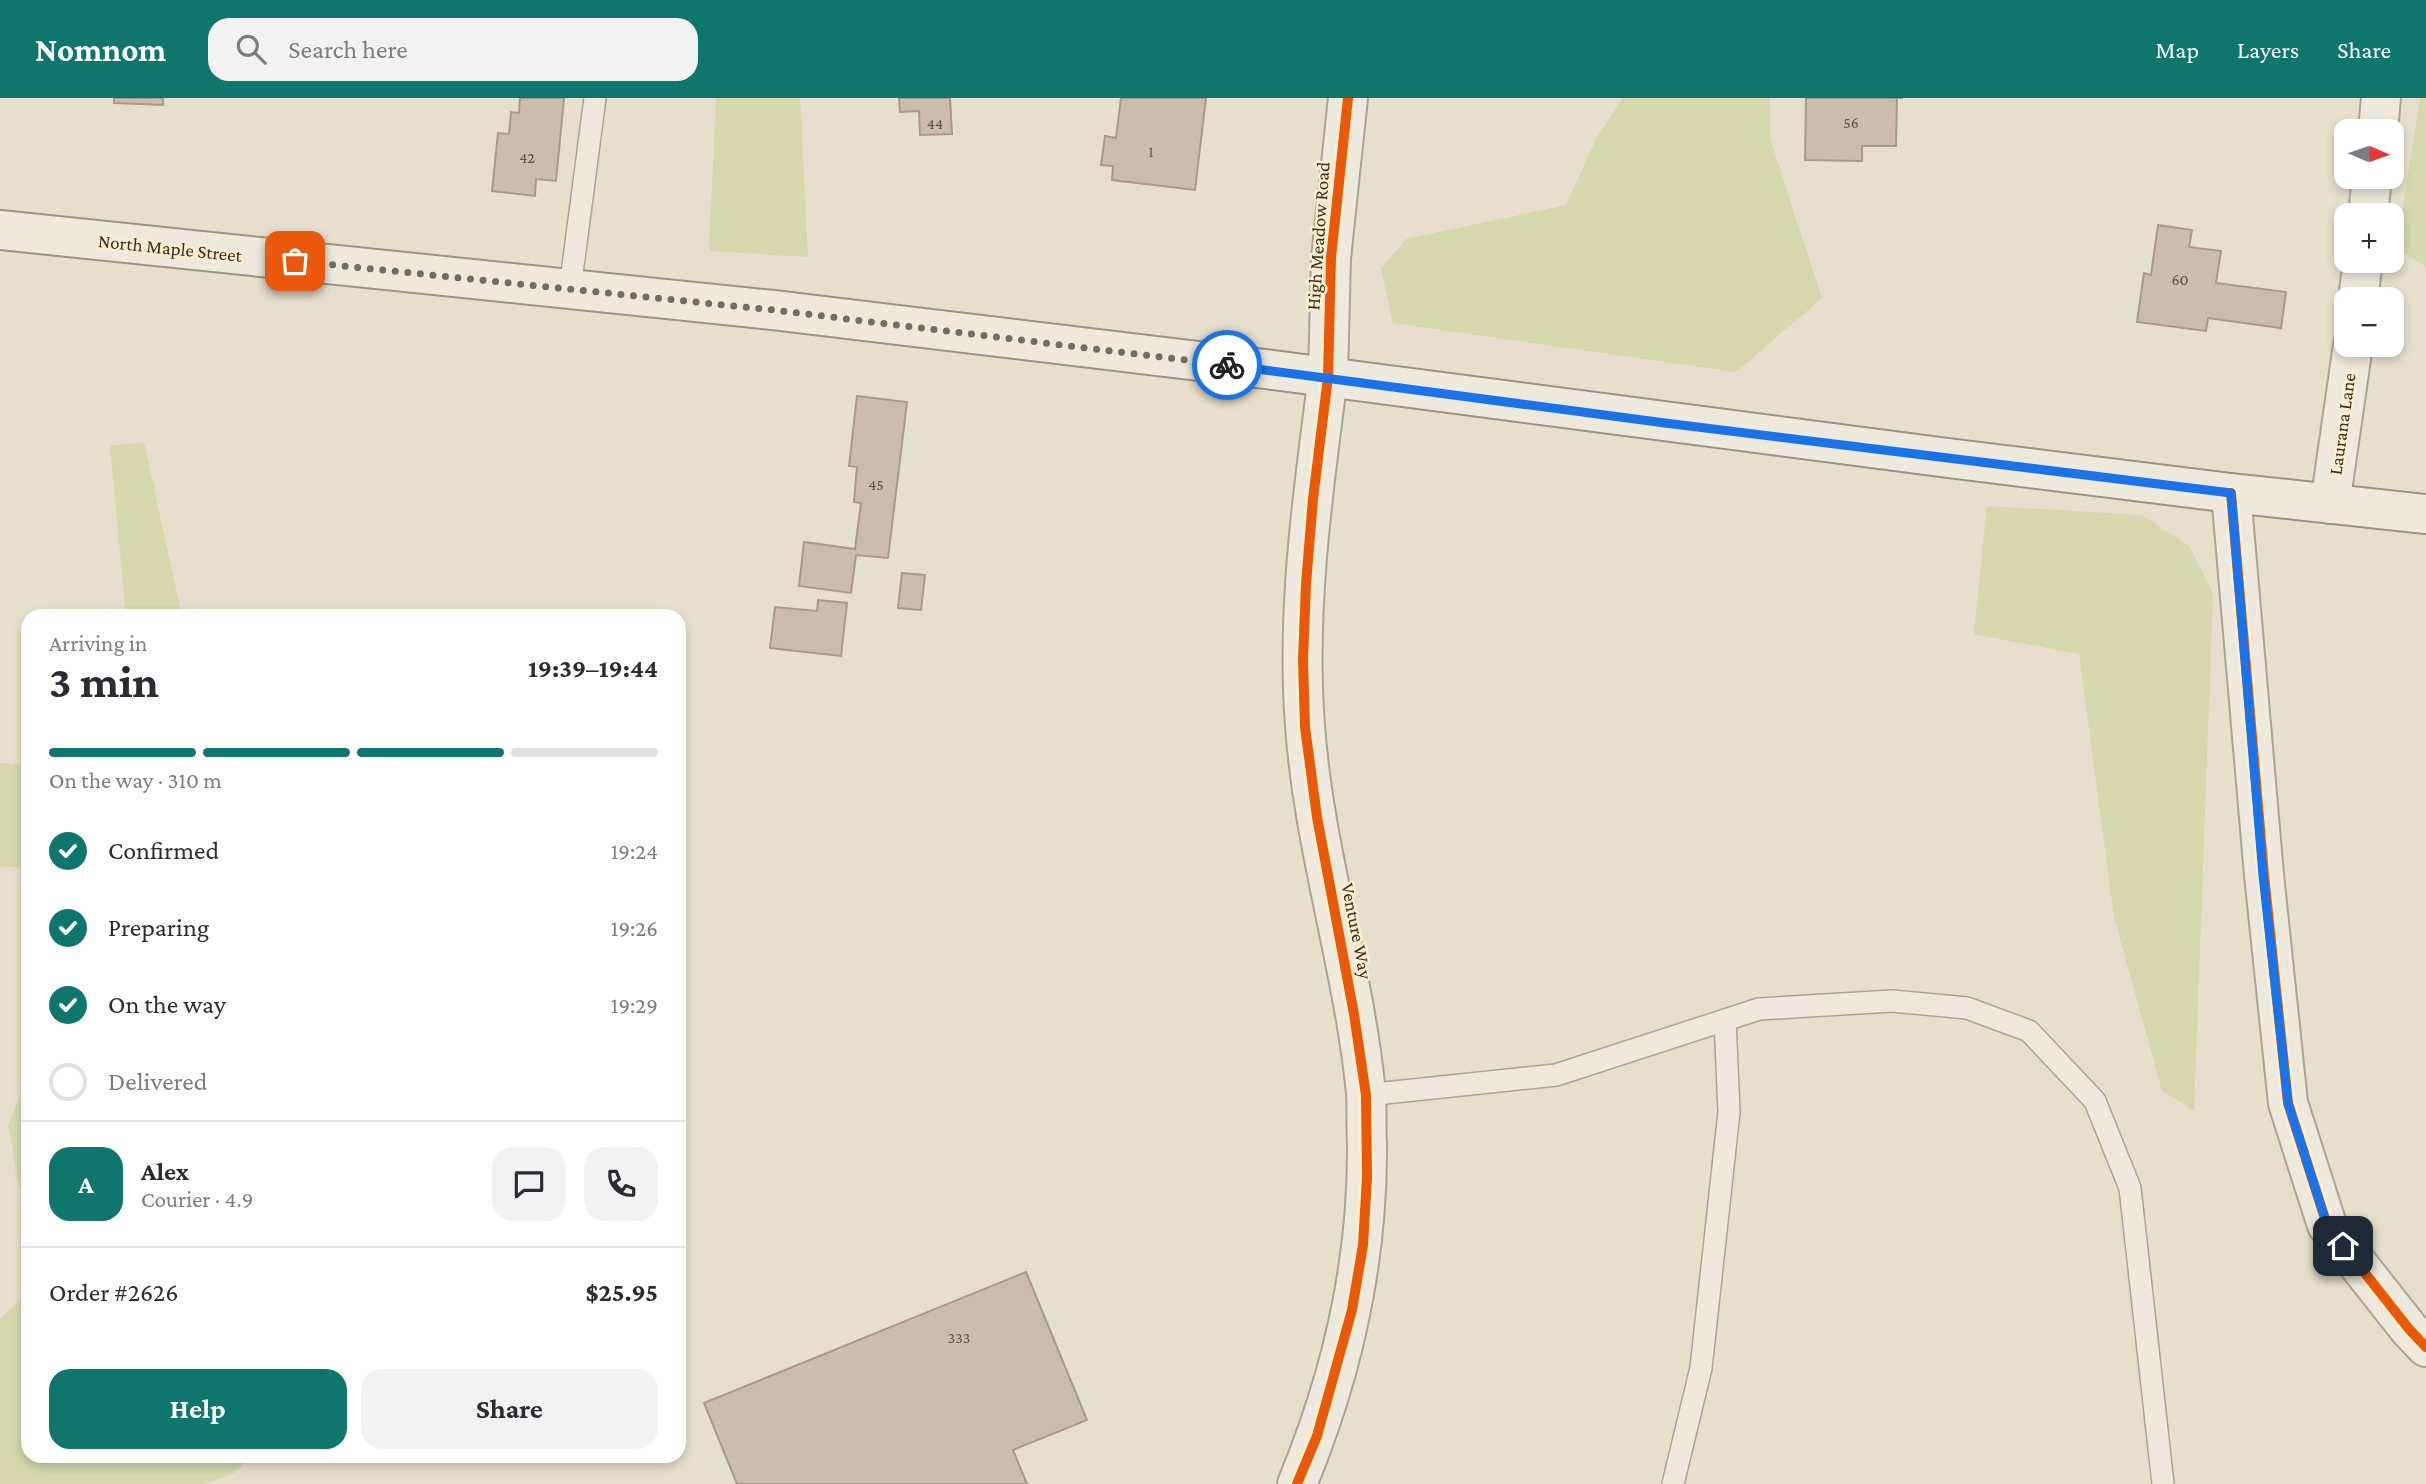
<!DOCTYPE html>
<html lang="en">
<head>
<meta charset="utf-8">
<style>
  body { margin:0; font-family:"Crimson Pro",serif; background:#f2f2f3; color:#2b2b33; height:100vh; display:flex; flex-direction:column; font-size:26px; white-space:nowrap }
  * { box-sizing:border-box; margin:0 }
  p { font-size:23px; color:#7c7c81 }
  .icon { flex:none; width:38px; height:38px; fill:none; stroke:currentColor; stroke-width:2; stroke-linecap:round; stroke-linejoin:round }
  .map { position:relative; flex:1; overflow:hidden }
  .details { position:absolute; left:21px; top:511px; width:665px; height:854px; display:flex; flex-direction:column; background:#fff; border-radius:21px; box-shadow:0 4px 10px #0003 }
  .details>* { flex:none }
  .needle { width:46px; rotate:92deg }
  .buttons { position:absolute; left:2334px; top:21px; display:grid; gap:14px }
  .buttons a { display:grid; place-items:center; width:70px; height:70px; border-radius:14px; background:#fff; box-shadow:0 4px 10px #0003; font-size:35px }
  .pin { position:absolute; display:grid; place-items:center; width:60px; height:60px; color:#fff; margin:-30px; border-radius:14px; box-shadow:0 4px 10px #0006 }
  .courier { position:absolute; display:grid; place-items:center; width:70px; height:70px; margin:-35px; border:5px solid #1a73e8; border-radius:50%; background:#fff; color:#222; box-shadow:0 2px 9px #0007 }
  .headline em { font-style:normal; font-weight:700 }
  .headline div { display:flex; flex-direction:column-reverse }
  .headline { display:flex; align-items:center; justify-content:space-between; height:119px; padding:0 28px }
  h1 { font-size:46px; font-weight:700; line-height:52px }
  .bar { display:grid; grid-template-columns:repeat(4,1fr); gap:10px 7px; align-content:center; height:84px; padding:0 28px }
  .bar i { height:9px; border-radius:5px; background:#e1e1e2 }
  .bar .current { background:#0f766e }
  .bar p { grid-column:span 4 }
  .line { display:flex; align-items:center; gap:18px; padding:0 28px; border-top:2px solid #e1e1e2 }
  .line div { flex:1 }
  .round { display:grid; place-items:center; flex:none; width:74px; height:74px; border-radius:21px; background:#f2f2f3 }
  ol { padding:0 28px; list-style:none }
  li { display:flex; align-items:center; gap:21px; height:77px }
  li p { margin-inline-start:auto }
  li .icon { padding:7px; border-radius:50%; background:#0f766e; color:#fff; stroke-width:4 }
  li:last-child { color:#7c7c81 }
  li i { width:38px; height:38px; border:4px solid #e1e1e2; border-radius:50% }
  .action { display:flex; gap:14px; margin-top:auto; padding:14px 28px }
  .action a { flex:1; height:80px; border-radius:21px; background:#0f766e; color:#fff; font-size:28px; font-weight:700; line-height:80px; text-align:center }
  .action a+a { background:#f2f2f3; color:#2b2b33 }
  header { display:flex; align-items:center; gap:42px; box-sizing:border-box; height:98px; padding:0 35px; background:#0f766e; color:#fff }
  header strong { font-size:33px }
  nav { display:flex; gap:38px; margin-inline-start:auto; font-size:24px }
  .search { width:490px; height:63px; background:#f2f2f3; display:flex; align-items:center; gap:18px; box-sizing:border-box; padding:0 24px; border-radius:21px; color:#7c7c81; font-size:26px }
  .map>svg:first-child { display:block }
  .green { fill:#d5d7ac }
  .building { fill:#cabdab; stroke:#a79a8a; stroke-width:2 }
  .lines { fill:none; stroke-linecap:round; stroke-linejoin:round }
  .service-casing { stroke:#aba394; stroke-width:24 }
  .minor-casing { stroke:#aba394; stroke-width:42 }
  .tertiary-casing { stroke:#aba394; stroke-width:42 }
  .secondary-casing { stroke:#9b9385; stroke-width:42 }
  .service { stroke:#eee9dd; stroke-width:21 }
  .minor { stroke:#eee9dd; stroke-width:38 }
  .tertiary { stroke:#eee9dd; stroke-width:38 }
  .secondary { stroke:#eee9dd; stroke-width:38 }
  .cycleway-casing { stroke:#f9efcf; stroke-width:15 }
  .cycleway { stroke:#e8590c; stroke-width:10 }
  .done { stroke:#776b59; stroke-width:7; stroke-dasharray:0 12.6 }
  .route { stroke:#1a73e8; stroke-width:9 }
  .labels { text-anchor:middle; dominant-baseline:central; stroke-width:5; stroke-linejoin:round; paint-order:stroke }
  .number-label { font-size:16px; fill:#5f503f }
  .street-label { font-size:19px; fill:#3b2c1b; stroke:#f9efcf }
</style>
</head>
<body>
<header>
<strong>Nomnom</strong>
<div class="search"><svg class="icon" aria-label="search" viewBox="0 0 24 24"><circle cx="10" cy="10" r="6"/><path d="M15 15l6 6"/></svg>Search here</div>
<nav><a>Map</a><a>Layers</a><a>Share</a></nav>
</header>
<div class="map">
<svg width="2426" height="1386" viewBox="0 0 2426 1386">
  <rect width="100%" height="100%" fill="#e6dfcb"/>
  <!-- green -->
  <path class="green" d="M 716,0 L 800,0 L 808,159 L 709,153 Z
    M 1623,0 L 1770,0 L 1770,41 L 1822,200 L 1736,274 L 1393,225 L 1381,171 L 1406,141 L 1566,107 L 1597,39 Z
    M 2420,0 L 2426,0 L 2426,169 L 2397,149 Z
    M 144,344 L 182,518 L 126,518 L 110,348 Z
    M 1987,408 L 2142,417 L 2189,448 L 2213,495 L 2194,1013 L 2162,993 L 2114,819 L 2079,556 L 1974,536 Z
    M 0,665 L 28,667 L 28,770 L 0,768 Z
    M 28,978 L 28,1112 L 18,1083 L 8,1027 Z
    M 28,1194 L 28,1358 L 253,1358 L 231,1377 L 203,1386 L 0,1386 L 0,1221 Z"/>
  <!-- building -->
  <path class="building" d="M 114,0 L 163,0 L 163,7 L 114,5 Z
    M 520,0 L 564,0 L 556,83 L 536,81 L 535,98 L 492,93 L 498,35 L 509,36 L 511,14 L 519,15 Z
    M 899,0 L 950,0 L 952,36 L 920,37 L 919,13 L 900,14 Z
    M 1121,0 L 1206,0 L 1195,92 L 1112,82 L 1113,68 L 1101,67 L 1105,38 L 1116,40 Z
    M 1806,0 L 1903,0 L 1897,0 L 1896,48 L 1862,48 L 1862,63 L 1805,62 Z
    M 2158,127 L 2192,132 L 2189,149 L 2221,153 L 2216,185 L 2286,194 L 2281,230 L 2208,220 L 2206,233 L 2137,224 L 2144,175 L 2151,177 Z
    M 857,298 L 907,304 L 888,460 L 856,457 L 851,495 L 799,488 L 804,444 L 855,451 L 861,405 L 854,404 L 857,369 L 849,368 Z
    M 902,475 L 925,477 L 921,512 L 898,510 Z
    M 818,502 L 847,505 L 841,558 L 770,550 L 775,509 L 817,513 Z
    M 1026,1174 L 1087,1322 L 1013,1352 L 1027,1386 L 737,1386 L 704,1305 Z"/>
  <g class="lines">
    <defs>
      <path id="service" d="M 570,191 L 595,0
        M 1366,997 L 1556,977 L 1759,911 L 1892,903 L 1967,910 L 2029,933 L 2095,1003 L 2130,1090 L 2163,1386
        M 1673,1386 L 1701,1270 L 1729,1014 L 1725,922"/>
      <path id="minor" d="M 2378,33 L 2381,0
        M 2368,117 L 2372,79
        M 2358,201 L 2363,163
        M 1328,279 L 1331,160 L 1348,0
        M 2231,395 L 2264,777 L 2288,1005 L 2327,1127 L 2409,1231 L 2426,1249
        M 2330,406 L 2353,247"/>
      <path id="tertiary" d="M 1297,1386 C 1342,1278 1368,1163 1367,1046 C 1366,1029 1367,1012 1366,995 C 1354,872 1314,752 1305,628 C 1296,512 1313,394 1328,279"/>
      <path id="secondary" d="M 0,132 L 773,212 L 1265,271 L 1948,360 L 2231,395 L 2426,416"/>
    </defs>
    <!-- service casing -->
    <use href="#service" class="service-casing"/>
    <!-- minor casing -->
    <use href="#minor" class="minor-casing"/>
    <!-- tertiary casing -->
    <use href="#tertiary" class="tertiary-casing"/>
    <!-- secondary casing -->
    <use href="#secondary" class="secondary-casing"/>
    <!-- service -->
    <use href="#service" class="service"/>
    <!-- minor -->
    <use href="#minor" class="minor"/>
    <!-- tertiary -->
    <use href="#tertiary" class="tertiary"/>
    <!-- secondary -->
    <use href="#secondary" class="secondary"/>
    <defs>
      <path id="cycleway" d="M 2231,395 L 2264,777 L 2288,1005 L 2327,1127 L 2409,1231 L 2426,1249
        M 1297,1386 L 1317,1338 L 1352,1212 L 1363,1147 L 1367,1079 L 1366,997 L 1354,916 L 1317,719 L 1305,629 L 1303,562 L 1306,486 L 1313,401 L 1328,279 L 1331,160 L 1348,0"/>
    </defs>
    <!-- cycleway casing -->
    <use href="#cycleway" class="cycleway-casing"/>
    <!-- cycleway -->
    <use href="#cycleway" class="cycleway"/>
  </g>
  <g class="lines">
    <!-- done -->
    <path class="done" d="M 295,163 L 773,212 L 1227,267"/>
    <!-- route -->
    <path class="route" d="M 1227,267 L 1665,325 L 2231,395 L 2263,777 L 2288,1005 L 2327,1127 L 2343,1148"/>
  </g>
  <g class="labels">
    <!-- number labels -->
    <g class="number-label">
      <text x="1851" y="24">56</text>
      <text x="935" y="25">44</text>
      <text x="1151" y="53">1</text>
      <text x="527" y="59">42</text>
      <text x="2180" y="181">60</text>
      <text x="876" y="386">45</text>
      <text x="959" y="1239">333</text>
    </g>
    <!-- street labels -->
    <g class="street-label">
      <text transform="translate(1318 138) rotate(-86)">High Meadow Road</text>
      <text transform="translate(170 150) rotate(6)">North Maple Street</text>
      <text transform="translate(2342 326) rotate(-82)">Laurana Lane</text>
      <text transform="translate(1357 833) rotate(79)">Venture Way</text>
    </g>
  </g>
</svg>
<div class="buttons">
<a><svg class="needle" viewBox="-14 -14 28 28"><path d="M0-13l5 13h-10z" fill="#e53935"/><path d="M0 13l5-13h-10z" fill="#7c7c81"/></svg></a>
<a>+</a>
<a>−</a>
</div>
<div class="pin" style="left:295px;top:163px;background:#ea580c"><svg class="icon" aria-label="bag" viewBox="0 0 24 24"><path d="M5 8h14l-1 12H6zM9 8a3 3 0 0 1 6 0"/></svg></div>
<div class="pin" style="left:2343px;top:1148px;background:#1f2937"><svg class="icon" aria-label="home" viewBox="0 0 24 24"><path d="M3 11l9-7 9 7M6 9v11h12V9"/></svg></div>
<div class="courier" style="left:1227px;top:267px"><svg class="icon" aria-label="bike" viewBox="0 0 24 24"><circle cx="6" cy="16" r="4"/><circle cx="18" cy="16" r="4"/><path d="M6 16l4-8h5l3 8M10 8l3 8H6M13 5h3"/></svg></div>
<section class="details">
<div class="headline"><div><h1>3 min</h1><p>Arriving in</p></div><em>19:39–19:44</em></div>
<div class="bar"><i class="current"></i><i class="current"></i><i class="current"></i><i></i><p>On the way · 310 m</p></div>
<ol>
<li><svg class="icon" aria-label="check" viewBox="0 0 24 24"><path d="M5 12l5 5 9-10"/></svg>Confirmed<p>19:24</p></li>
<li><svg class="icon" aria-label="check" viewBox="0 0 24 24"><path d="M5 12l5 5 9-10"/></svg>Preparing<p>19:26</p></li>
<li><svg class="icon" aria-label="check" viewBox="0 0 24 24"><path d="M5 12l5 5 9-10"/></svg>On the way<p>19:29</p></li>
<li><i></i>Delivered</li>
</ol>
<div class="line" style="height:126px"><b class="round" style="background:#0f766e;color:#fff">A</b><div><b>Alex</b><p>Courier · 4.9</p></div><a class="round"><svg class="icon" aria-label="chat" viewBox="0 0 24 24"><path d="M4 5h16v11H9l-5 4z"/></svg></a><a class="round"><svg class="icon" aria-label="phone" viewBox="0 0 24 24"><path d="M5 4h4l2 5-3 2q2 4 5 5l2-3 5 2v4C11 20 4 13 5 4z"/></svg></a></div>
<div class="line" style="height:91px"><div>Order #2626</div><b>$25.95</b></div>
<div class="action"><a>Help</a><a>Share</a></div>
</section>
</div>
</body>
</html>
